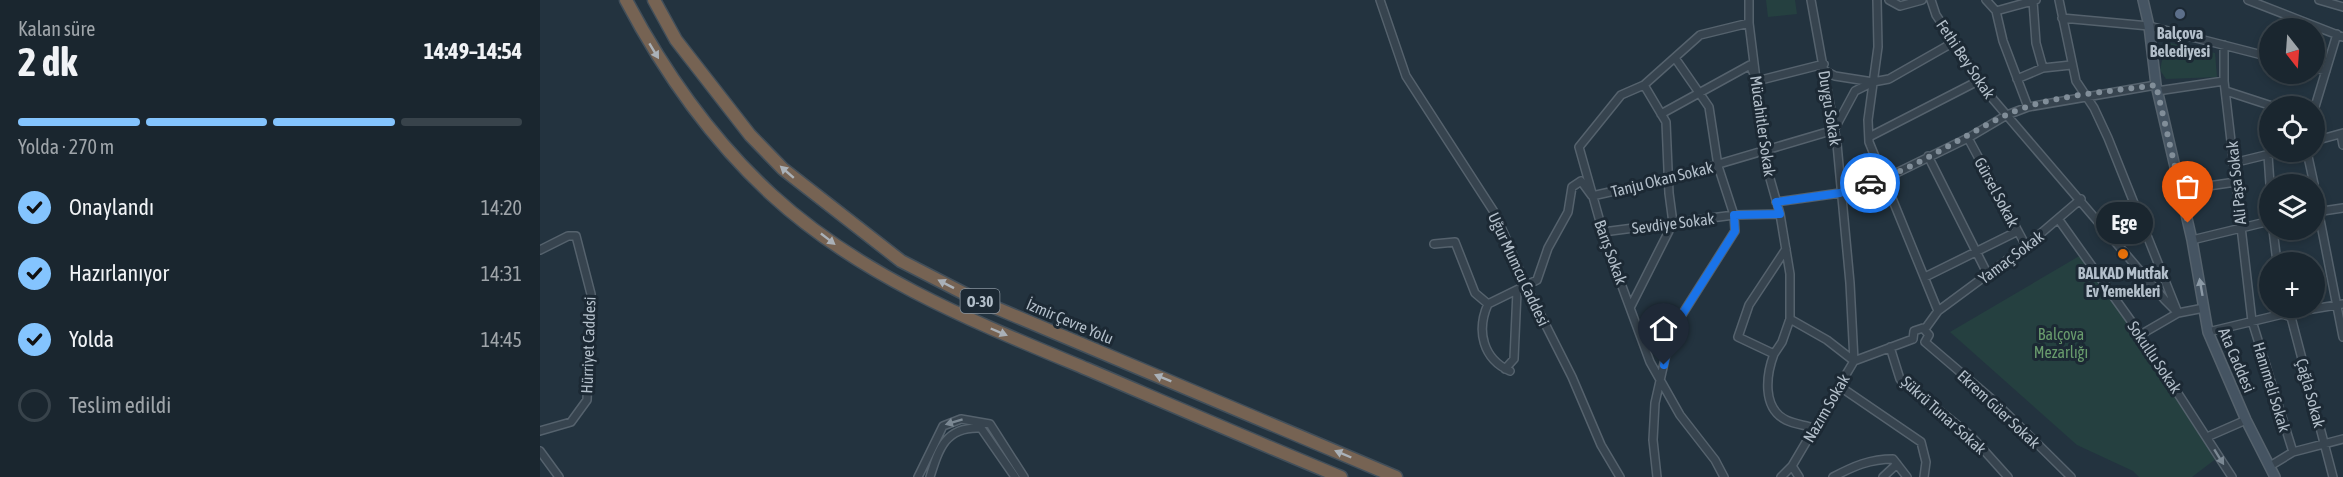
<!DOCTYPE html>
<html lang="tr">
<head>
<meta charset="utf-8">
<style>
  body { margin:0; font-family:"Asap Condensed",sans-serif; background:#27323b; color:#f1f3f6; height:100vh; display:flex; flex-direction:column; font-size:22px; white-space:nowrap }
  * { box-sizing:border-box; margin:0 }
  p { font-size:20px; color:#9fa5aa }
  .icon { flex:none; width:33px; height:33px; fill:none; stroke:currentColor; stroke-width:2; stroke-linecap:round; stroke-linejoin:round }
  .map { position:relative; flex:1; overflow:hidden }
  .panel { display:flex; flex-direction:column; background:#1a262f; width:540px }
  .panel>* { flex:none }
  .needle { width:39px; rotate:163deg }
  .buttons { position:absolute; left:1719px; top:18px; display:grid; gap:12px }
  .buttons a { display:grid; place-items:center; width:66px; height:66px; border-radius:50%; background:#1a262f; box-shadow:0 3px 9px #0003,0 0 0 2px #38434b; font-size:30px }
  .pin { position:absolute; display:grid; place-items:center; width:51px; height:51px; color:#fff; margin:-62px -26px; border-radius:50% 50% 50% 0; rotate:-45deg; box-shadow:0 0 6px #0007 }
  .pin .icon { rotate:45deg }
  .courier { position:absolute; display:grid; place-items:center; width:60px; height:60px; margin:-30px; border:4px solid #1a73e8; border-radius:50%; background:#fff; color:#222; box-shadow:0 2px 8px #0007 }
  .bubble { position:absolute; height:42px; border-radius:21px; background:#1a262f; box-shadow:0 3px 9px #0003,0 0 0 2px #38434b; font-size:20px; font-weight:700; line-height:42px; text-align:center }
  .head em { font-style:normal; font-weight:700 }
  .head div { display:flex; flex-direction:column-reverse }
  .head { display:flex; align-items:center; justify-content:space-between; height:102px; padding:0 18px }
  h1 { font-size:39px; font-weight:700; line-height:45px }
  .bar { display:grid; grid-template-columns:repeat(4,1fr); gap:9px 6px; align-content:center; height:72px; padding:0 18px }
  .bar i { height:8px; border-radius:4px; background:#38434b }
  .bar .active { background:#84c4fe }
  .bar p { grid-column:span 4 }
  ol { padding:0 18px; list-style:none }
  li { display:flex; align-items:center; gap:18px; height:66px }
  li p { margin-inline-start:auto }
  li .icon { padding:6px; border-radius:50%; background:#84c4fe; color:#111; stroke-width:4 }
  li:last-child { color:#9fa5aa }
  li i { width:33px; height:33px; border:3px solid #38434b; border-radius:50% }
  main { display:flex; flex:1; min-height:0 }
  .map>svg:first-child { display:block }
  .green { fill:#254040 }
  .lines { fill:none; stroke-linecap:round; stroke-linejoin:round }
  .street-casing { stroke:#55626d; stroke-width:10 }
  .secondary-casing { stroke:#55626d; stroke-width:12 }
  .highway-casing { stroke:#424f5a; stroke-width:15 }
  .street { stroke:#37444f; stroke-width:7 }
  .secondary { stroke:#455462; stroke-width:9 }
  .highway { stroke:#766353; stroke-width:12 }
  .oneway { fill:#aab1b8 }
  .oneway2 { fill:#8c9aa6 }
  .oneway3 { fill:#7b8893 }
  .done { stroke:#818e99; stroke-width:6; stroke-dasharray:0 10.8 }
  .route { stroke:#1a73e8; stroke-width:8 }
  .service-dot { fill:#5c6f8a; stroke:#1c2934; stroke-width:2 }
  .food-dot { fill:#e8710a; stroke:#1c2934; stroke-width:2 }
  .labels { text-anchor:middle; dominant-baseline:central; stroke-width:6; stroke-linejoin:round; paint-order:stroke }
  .shield { fill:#1c2934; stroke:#86929d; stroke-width:1.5 }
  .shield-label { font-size:15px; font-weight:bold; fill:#b3bfca }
  .poi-label { font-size:16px; font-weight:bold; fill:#b3bfca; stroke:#1c2934 }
  .street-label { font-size:16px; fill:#b3bfca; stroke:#1c2934 }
  .park-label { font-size:16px; fill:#699c6d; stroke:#1c2934 }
</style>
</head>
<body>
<main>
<section class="panel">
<div class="head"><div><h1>2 dk</h1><p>Kalan süre</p></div><em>14:49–14:54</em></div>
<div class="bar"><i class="active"></i><i class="active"></i><i class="active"></i><i></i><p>Yolda · 270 m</p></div>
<ol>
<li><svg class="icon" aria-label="check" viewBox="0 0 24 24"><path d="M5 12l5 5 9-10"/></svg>Onaylandı<p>14:20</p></li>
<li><svg class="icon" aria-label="check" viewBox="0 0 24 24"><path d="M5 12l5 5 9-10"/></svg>Hazırlanıyor<p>14:31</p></li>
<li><svg class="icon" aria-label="check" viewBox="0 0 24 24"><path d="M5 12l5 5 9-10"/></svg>Yolda<p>14:45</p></li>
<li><i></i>Teslim edildi</li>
</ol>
</section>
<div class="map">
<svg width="1803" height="477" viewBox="0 0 1803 477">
  <rect width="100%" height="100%" fill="#23333f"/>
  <!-- green -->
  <path class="green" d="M 1226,0 L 1255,0 L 1257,14 L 1228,17 Z
    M 1626,42 L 1675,53 L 1677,77 L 1626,79 L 1620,70 Z
    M 1541,255 L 1677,458 L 1652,477 L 1599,477 L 1593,471 L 1537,445 L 1410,332 Z"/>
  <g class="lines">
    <defs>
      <path id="street" d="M 840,0 L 866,76 L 956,215 L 986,286 L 1032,377 L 1061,445 L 1080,477
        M 1209,0 L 1209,23 L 1227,168 L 1240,214 L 1250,274 L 1250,319 L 1287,340 L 1314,361
        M 1271,0 L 1297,144 L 1310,283 L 1314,361
        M 1337,0 L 1338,47 L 1328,120 L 1329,142 L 1398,311
        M 1349,0 L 1360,6 L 1382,0
        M 1391,0 L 1396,15 L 1452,98 L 1625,300 L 1638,313 L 1664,308
        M 1446,0 L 1456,11 L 1496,0
        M 1519,0 L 1536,81 L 1554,108 L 1568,138 L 1638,313 L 1600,335
        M 1708,0 L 1803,37
        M 1779,0 L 1803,7
        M 1493,1 L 1496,43 L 1503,68
        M 1456,11 L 1463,41 L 1488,107
        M 1522,18 L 1609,26 L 1730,57
        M 1684,45 L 1684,81 L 1712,321 L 1753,452
        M 1774,68 L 1786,71
        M 1285,71 L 1295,76 L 1333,82 L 1349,79 L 1414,42
        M 1477,79 L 1503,68 L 1531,65
        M 1617,91 L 1684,81
        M 1686,91 L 1732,106
        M 1774,110 L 1797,34
        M 1121,114 L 1210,65 L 1217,81 L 1284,64
        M 1801,134 L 1803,145
        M 1329,137 L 1440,80
        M 1428,138 L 1486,246
        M 1774,141 L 1803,133
        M 1767,152 L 1774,184
        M 1728,155 L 1730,184
        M 1388,156 L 1448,275
        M 1693,163 L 1738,152
        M 1774,189 L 1803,337
        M 1640,190 L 1696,182
        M 1236,202 L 1300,193 L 1346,178 L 1428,138 L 1467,115 L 1488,107 L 1616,85
        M 1776,212 L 1803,208
        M 1519,220 L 1591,321 L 1692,477
        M 1733,230 L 1737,262
        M 1063,232 L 1194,215 L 1240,214
        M 1652,240 L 1730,221
        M 894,244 L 915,242 L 935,293 L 948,304 L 997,280 L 1008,248 L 1028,212 L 1032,187 L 1041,181 L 1052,196 L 1128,179 L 1294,130 L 1315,91 L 1333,82
        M 1246,249 L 1209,305 L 1198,337 L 1234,354 L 1242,342 L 1250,319
        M 0,250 L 28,236 L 36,236 L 51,294 L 47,400 L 31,422 L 0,431
        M 1385,277 L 1478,231
        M 948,304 C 936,331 943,359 970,371
        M 1091,306 L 1133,223 L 1129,193 L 1126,122 L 1104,85
        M 1742,308 L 1743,314 L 1751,317 L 1793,477
        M 1385,329 L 1398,311 L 1486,246 L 1541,199
        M 1668,332 L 1743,314 L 1803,304
        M 1373,339 L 1374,331 L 1383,328 L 1389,335 L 1385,342
        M 1385,342 L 1454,401 L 1531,477
        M 1350,347 L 1360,379 L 1432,437 L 1468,477
        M 1234,354 C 1226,375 1222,408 1246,420 C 1254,424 1265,425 1274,428
        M 965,369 L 974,359 L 977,291
        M 1299,386 L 1381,442 L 1386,462 L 1384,477
        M 1667,437 L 1706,420
        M 0,451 L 19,477
        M 1252,466 L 1259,477
        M 1730,466 L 1753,452 L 1803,439
        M 378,477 L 403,426 L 421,419 L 450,424 L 484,477
        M 390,477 C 399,448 406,426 441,428 L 475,477
        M 1117,477 L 1113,440 L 1115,403 L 1131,332 L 1195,231 L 1194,215 L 1178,166 L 1169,107 L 1135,58
        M 1184,477 L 1175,460 L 1140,415 L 1110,362 L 1066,243 L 1039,147 L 1081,95 L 1104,85 L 1160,35 L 1209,23
        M 1241,477 L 1252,466 L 1314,361 L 1373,339
        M 1293,477 C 1314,466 1330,459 1353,459 L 1367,477
        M 1343,477 L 1357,464"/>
      <path id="secondary" d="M 1603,0 L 1609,26 L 1616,85 L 1652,240 L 1668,332 L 1706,420 L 1735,477"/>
      <path id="highway" d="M 86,0 C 124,72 171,139 232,195 C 321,277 437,323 547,369 C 631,405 716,442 801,477
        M 114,0 L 136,40 L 210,135 L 243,169 L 361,261 L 435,299 L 856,477"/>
    </defs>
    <!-- street casing -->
    <use href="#street" class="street-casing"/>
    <!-- secondary casing -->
    <use href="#secondary" class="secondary-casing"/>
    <!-- highway casing -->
    <use href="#highway" class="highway-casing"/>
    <!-- street -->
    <use href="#street" class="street"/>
    <!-- secondary -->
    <use href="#secondary" class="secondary"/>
    <!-- highway -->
    <use href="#highway" class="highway"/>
  </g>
  <!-- one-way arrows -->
  <defs><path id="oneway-solid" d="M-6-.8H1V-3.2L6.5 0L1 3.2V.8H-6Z" transform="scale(1.5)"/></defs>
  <g class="oneway">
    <use href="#oneway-solid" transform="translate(114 51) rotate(59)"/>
    <use href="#oneway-solid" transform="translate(247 172) rotate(-139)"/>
    <use href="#oneway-solid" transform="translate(288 239) rotate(38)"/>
    <use href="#oneway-solid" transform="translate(406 284) rotate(-153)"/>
    <use href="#oneway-solid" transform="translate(459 332) rotate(23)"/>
    <use href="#oneway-solid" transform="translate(623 378) rotate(-158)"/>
    <use href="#oneway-solid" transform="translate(803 454) rotate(-157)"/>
  </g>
  <use class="oneway2" href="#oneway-solid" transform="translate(1661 287) rotate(-100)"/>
  <g class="oneway3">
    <use href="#oneway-solid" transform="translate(414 422) rotate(163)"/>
    <use href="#oneway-solid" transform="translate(1679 457) rotate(58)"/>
  </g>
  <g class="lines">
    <!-- done -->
    <path class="done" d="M 1330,183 C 1378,167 1421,137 1466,115 C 1508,95 1569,92 1616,85 L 1648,223"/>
    <!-- route -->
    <path class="route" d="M 1124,365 L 1131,332 L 1195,231 L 1194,215 L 1240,214 L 1236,202 L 1300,193 L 1330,183"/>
  </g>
  <!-- markers -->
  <circle class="service-dot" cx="1640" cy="14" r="6"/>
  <circle class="food-dot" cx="1583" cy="254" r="6"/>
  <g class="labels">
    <!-- shield labels -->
    <rect class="shield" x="420.5" y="289" width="39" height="24" rx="4.5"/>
    <g class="shield-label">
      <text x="440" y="301">O-30</text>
    </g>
    <!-- poi labels -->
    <g class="poi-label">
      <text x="1640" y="33">Balçova<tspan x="1640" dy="18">Belediyesi</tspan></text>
      <text x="1583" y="273">BALKAD Mutfak<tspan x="1583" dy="18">Ev Yemekleri</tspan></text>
    </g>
    <!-- street labels -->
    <g class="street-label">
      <text transform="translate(1426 59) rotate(56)">Fethi Bey Sokak</text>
      <text transform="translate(1290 108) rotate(81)">Duygu Sokak</text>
      <text transform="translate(1223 126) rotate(82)">Mücahitler Sokak</text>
      <text transform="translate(1122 179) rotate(-14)">Tanju Okan Sokak</text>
      <text transform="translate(1696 183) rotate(-96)">Ali Paşa Sokak</text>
      <text transform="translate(1457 192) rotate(62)">Gürsel Sokak</text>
      <text transform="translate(1133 223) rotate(-7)">Sevdiye Sokak</text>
      <text transform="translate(1071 252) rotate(70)">Barış Sokak</text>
      <text transform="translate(1471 257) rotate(-37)">Yamaç Sokak</text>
      <text transform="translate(979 269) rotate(65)">Uğur Mumcu Caddesi</text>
      <text transform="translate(530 321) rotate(23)">İzmir Çevre Yolu</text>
      <text transform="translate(48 345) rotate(-88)">Hürriyet Caddesi</text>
      <text transform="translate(1615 357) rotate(56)">Sokullu Sokak</text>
      <text transform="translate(1697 360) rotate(67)">Ata Caddesi</text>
      <text transform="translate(1732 387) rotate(73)">Hanımeli Sokak</text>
      <text transform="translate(1771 393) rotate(75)">Çağla Sokak</text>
      <text transform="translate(1286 408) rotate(-60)">Nazım Sokak</text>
      <text transform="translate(1459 409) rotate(43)">Ekrem Güer Sokak</text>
      <text transform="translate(1404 415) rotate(42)">Şükrü Tunar Sokak</text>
    </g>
    <!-- park labels -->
    <g class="park-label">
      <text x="1521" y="334">Balçova<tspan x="1521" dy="18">Mezarlığı</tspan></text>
    </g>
  </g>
</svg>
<div class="buttons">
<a><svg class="needle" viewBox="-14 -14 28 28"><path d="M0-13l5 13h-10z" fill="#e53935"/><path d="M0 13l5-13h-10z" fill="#9fa5aa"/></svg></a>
<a><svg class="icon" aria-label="locate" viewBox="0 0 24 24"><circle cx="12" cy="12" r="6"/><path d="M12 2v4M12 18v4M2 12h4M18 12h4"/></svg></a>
<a><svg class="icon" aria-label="layers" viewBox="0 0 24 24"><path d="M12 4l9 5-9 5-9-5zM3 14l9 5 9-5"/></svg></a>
<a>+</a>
</div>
<div class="pin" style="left:1648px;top:223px;background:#ea580c"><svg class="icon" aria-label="bag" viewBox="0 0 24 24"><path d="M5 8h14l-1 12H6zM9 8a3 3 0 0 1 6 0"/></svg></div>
<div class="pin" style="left:1124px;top:365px;background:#1f2937"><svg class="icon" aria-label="home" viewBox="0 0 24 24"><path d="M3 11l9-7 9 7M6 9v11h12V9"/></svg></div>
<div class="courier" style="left:1330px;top:183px"><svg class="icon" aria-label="car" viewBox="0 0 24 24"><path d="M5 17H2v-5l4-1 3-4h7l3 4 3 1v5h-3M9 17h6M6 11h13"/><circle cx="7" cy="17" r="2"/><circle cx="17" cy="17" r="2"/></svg></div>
<div class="bubble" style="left:1556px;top:202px;width:57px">Ege</div>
</div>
</main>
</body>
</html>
